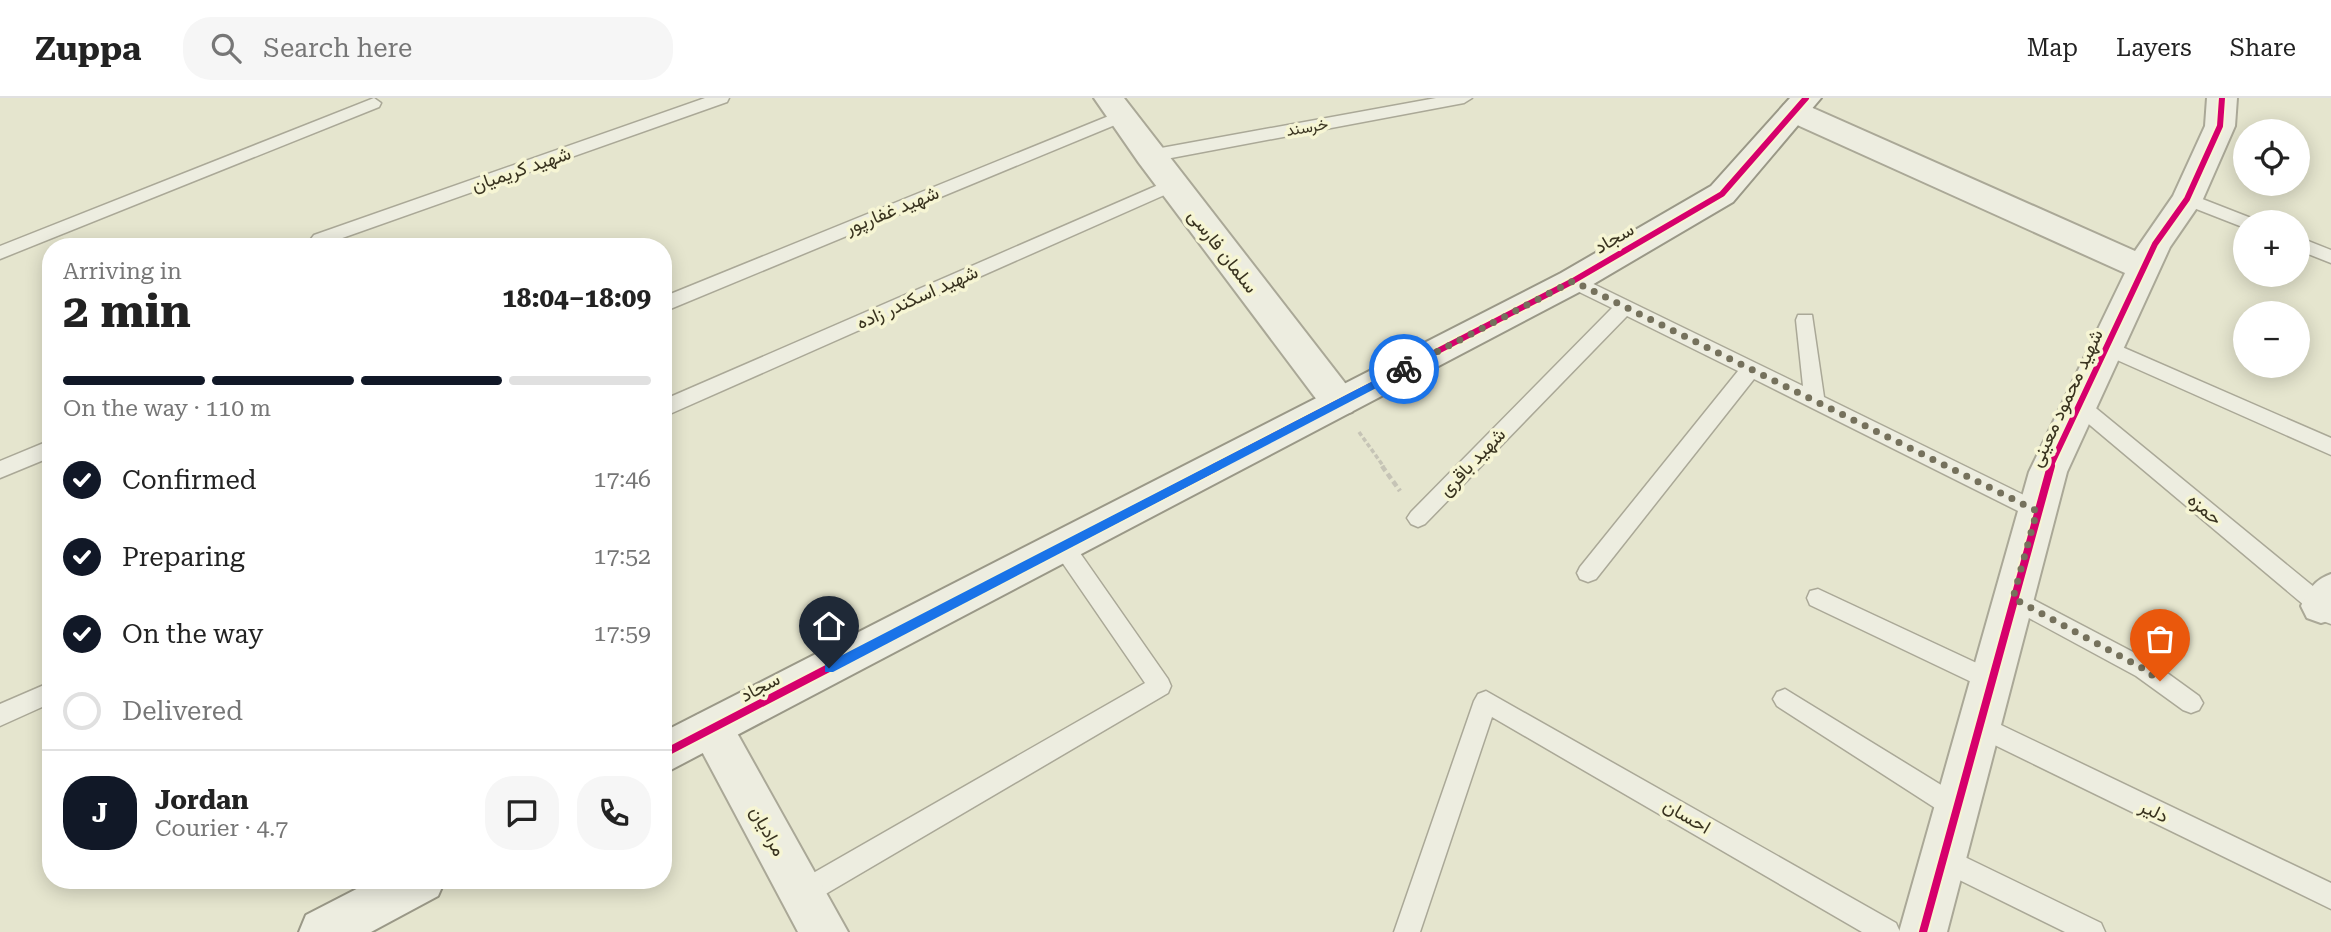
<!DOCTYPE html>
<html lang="en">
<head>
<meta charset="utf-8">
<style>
  body { margin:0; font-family:"Roboto Serif",Vazirmatn,serif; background:#f6f6f6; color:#222; height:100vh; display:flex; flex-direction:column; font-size:26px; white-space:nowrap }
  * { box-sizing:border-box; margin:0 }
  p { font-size:23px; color:#767676 }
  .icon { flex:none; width:38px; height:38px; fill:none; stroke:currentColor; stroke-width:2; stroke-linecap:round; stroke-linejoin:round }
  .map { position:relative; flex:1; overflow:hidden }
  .drawer { position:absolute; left:42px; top:140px; width:630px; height:651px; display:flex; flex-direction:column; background:#fff; border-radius:28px; box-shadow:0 4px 18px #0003 }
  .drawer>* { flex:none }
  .fabs { position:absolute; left:2233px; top:21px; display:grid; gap:14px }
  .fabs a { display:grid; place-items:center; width:77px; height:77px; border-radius:50%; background:#fff; box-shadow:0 4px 18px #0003; font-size:35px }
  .pin { position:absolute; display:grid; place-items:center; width:60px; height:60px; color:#fff; margin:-72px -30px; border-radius:50% 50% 50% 0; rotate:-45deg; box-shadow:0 0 7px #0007 }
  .pin .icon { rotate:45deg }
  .courier { position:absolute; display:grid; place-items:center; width:70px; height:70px; margin:-35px; border:5px solid #1a73e8; border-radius:50%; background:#fff; color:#222; box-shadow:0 2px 9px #0007 }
  .summary em { font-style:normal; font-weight:700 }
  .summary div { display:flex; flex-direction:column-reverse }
  .summary { display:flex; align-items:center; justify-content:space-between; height:119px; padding:0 21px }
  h1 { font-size:46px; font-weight:700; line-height:52px }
  .bar { display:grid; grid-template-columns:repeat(4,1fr); gap:10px 7px; align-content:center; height:84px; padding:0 21px }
  .bar i { height:9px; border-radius:5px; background:#e0e0e0 }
  .bar .active { background:#111827 }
  .bar p { grid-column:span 4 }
  .line { display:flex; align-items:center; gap:18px; padding:0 21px; border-top:2px solid #e0e0e0 }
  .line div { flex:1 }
  .round { display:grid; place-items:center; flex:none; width:74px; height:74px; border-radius:28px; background:#f6f6f6 }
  ol { padding:0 21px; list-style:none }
  li { display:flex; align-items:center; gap:21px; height:77px }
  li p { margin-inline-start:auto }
  li .icon { padding:7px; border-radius:50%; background:#111827; color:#fff; stroke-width:4 }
  li:last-child { color:#767676 }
  li i { width:38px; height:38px; border:4px solid #e0e0e0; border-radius:50% }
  header { display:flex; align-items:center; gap:42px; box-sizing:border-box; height:98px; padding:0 35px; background:#fff; border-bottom:2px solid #e0e0e0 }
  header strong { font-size:33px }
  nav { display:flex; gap:38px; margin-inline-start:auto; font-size:24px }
  .search { width:490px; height:63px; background:#f6f6f6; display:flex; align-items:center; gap:18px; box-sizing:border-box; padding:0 24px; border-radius:28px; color:#767676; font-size:26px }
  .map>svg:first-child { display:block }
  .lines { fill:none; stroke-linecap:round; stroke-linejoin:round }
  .lane-casing { stroke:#aaa897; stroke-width:3 }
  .street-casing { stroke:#aaa897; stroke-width:4 }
  .secondary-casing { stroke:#9a9887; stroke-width:4 }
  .path-far1 { stroke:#c6c4b6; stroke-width:3.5; stroke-dasharray:4.5 2.5; stroke-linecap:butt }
  .path { stroke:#c6c4b6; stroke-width:4.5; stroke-dasharray:6 3.5; stroke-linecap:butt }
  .lane { fill:#edede0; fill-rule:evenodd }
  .street { fill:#edede0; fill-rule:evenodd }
  .secondary { fill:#edede0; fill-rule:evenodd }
  .cycleway-far1-casing { stroke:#f6f5d4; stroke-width:10 }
  .cycleway-casing { stroke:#f6f5d4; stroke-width:12 }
  .cycleway-far1 { stroke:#d6006c; stroke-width:6 }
  .cycleway { stroke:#d6006c; stroke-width:8 }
  .route { fill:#1a73e8 }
  .done { stroke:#75715c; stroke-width:7; stroke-dasharray:0 12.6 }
  .labels { text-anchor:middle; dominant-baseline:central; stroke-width:7; stroke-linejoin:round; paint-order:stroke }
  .far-street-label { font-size:16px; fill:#39331f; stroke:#f6f5d4 }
  .street-label { font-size:19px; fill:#39331f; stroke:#f6f5d4 }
</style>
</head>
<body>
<header>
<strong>Zuppa</strong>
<div class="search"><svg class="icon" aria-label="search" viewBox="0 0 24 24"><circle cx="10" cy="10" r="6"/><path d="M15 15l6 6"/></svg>Search here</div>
<nav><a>Map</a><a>Layers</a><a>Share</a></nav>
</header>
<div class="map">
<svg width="2331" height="834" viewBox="0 0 2331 834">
  <rect width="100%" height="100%" fill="#e5e5ce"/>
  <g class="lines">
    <defs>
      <path id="lane" d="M 374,0 L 381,5 L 379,9 L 0,161 L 0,148 Z
        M 705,0 L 729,0 L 727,4 L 331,144 L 334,149 L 316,149 L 311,141 L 314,137 Z
        M 1436,0 L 1472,0 L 1464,5 L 1150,64 L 1142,58 L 1150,52 Z
        M 1121,13 L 1127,14 L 1129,18 L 1127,22 L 663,214 L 663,199 Z
        M 1172,81 L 1181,87 L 1178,91 L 663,319 L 663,302 Z
        M 2187,95 L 2251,120 L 2254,124 L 2245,124 L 2245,130 L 2181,105 L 2178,101 L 2181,97 Z
        M 2298,139 L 2331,152 L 2331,165 L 2298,152 Z
        M 1573,176 L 1803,288 L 1796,222 L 1798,217 L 1812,217 L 1824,299 L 2044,407 L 2047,413 L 2044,419 L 2037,422 L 2030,419 L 1754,281 L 1596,481 L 1588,484 L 1580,481 L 1577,475 L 1580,469 L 1738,273 L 1627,218 L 1425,426 L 1418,429 L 1411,426 L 1407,420 L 1411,414 L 1612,210 L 1567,188 L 1564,183 L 1567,178 Z
        M 2106,242 L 2331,340 L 2331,357 L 2099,254 L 2096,249 L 2099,244 Z
        M 2079,299 L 2086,302 L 2331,503 L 2331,526 L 2323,523 L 2072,312 L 2069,307 L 2072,302 Z
        M 51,342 L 51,359 L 0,380 L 0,363 Z
        M 1063,439 L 1071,442 L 1168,581 L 1171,588 L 1168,595 L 812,804 L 803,808 L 794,804 L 790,795 L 794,786 L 1145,585 L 1055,454 L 1052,448 L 1055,442 Z
        M 1818,491 L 1998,575 L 2001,582 L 1998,589 L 1990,592 L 1982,589 L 1810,507 L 1807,500 L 1810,493 Z
        M 2013,491 L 2152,564 L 2199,598 L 2203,605 L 2199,612 L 2191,615 L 2183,612 L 2136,578 L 2005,507 L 2002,500 L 2005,493 Z
        M 51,584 L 51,605 L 0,628 L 0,606 Z
        M 1785,591 L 1964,701 L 1967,709 L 1964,717 L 1955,721 L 1946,717 L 1777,608 L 1773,601 L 1777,594 Z
        M 1486,593 L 1896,825 L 1900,834 L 1862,834 L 1492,619 L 1420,834 L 1394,834 L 1474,603 L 1478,596 Z
        M 1978,616 L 2331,785 L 2331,811 L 1970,635 L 1966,627 L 1970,619 Z
        M 1942,748 L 2101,825 L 2105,834 L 2065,834 L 1933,769 L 1930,760 L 1933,751 Z"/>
      <path id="street" d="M 1094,0 L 1124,0 L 1352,294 L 1357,304 L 1352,314 L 1339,318 L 1326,314 L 1139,65 Z
        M 2207,0 L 2237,0 L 2235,28 L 2203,101 L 2170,149 L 2067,374 L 1947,834 L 1899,834 L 2029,374 L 2125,175 L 1784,21 L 1780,14 L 1784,7 L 1795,4 L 1806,7 L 2135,153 L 2173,98 L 2205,28 Z
        M 2331,476 L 2331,522 L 2321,525 L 2307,520 L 2301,508 C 2309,492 2314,482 2331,476 Z
        M 712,611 L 727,617 L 848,834 L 798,834 L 690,631 L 697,617 Z"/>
      <path id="secondary" d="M 1790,0 L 1821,0 L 1733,104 L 1585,191 L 663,676 L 663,634 L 1561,175 L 1711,88 Z
        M 374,782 L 445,782 L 438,798 L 371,834 L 299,834 L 306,817 Z"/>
    </defs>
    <!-- lane casing -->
    <use href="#lane" class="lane-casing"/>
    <!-- street casing -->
    <use href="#street" class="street-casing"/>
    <!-- secondary casing -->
    <use href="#secondary" class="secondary-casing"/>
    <!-- path-far1 -->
    <path class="path-far1" d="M 1359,334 L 1384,369"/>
    <!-- path -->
    <path class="path" d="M 1382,368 L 1400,393"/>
    <!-- lane -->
    <use href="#lane" class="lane"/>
    <!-- street -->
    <use href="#street" class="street"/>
    <!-- secondary -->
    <use href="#secondary" class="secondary"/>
    <defs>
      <path id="cycleway-far1" d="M 1214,369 L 1573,183 L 1722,96 L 1806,0
        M 2050,369 L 2155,146 L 2187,101 L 2220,28 L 2222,0"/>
      <path id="cycleway" d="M 663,656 L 1218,368
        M 1923,834 L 2051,368"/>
    </defs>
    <!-- cycleway-far1 casing -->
    <use href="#cycleway-far1" class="cycleway-far1-casing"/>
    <!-- cycleway casing -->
    <use href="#cycleway" class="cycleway-casing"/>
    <!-- cycleway-far1 -->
    <use href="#cycleway-far1" class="cycleway-far1"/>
    <!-- cycleway -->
    <use href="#cycleway" class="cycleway"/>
  </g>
  <!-- route -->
  <path class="route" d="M 1404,267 L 1407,268 L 1407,274 L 833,574 L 825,574 L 825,566 Z"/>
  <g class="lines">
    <!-- done -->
    <path class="done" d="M 1404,271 L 1573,183 L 2037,413 L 2013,500 L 2144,571 L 2160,583"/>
  </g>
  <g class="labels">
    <!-- far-street labels -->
    <g class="far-street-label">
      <text transform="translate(1307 29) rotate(-10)">خرسند</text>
    </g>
    <!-- street labels -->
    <g class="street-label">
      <text transform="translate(521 71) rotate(-19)">شهید کریمیان</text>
      <text transform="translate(892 112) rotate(-22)">شهید غفارپور</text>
      <text transform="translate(1614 140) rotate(-30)">سجاد</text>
      <text transform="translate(1223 153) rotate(52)">سلمان فارسی</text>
      <text transform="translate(917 199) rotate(-24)">شهید اسکندر زاده</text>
      <text transform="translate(2066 300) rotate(-65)">شهید محمود معینی</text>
      <text transform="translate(1472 364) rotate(-46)">شهید باقری</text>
      <text transform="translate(2205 411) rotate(40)">حمزه</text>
      <text transform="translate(760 589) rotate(-28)">سجاد</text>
      <text transform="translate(2154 713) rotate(26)">دلیر</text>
      <text transform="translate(1687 718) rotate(30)">احسان</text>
      <text transform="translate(768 733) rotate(61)">مرادیان</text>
    </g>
  </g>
</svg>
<div class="fabs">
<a><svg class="icon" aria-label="locate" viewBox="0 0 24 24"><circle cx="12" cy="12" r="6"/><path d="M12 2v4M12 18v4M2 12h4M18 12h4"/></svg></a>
<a>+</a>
<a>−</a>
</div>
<div class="pin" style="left:2160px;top:583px;background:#ea580c"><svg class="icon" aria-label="bag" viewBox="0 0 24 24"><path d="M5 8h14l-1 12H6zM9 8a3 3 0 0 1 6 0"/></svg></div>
<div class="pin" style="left:829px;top:570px;background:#1f2937"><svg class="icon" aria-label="home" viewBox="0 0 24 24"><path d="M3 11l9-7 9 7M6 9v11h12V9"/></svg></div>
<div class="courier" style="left:1404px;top:271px"><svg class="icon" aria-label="bike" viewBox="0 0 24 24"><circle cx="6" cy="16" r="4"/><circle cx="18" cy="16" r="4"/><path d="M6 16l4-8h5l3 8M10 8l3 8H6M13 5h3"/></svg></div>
<section class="drawer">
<div class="summary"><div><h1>2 min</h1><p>Arriving in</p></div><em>18:04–18:09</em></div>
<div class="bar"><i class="active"></i><i class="active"></i><i class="active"></i><i></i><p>On the way · 110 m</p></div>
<ol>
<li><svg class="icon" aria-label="check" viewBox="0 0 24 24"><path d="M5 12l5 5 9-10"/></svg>Confirmed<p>17:46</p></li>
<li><svg class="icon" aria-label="check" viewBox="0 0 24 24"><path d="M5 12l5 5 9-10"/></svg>Preparing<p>17:52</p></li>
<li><svg class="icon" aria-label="check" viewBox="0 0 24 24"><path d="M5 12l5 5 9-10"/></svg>On the way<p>17:59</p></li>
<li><i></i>Delivered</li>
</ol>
<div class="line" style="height:126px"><b class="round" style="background:#111827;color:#fff">J</b><div><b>Jordan</b><p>Courier · 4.7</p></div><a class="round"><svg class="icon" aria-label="chat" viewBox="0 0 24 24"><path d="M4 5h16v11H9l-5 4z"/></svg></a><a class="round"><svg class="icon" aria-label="phone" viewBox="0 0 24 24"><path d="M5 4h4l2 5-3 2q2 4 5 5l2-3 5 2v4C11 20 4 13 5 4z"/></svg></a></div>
</section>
</div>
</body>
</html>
